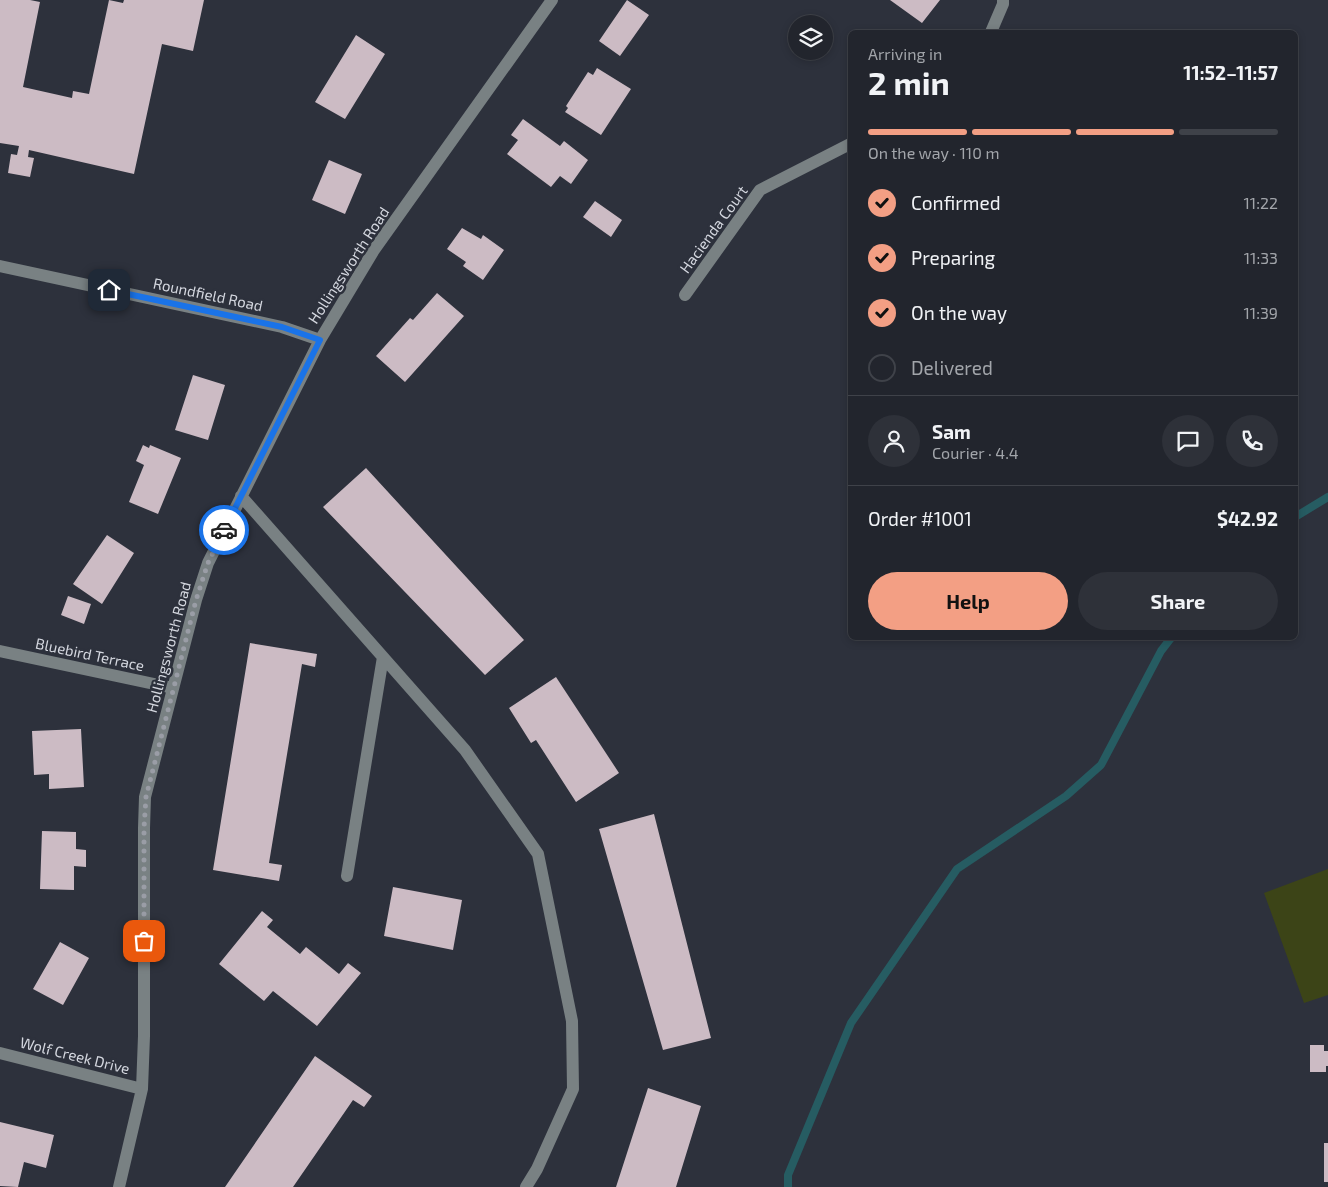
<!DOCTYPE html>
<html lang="en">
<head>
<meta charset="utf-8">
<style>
  body { margin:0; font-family:"Exo 2",sans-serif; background:#2e3139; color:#f1f3f6; height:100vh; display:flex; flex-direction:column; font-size:19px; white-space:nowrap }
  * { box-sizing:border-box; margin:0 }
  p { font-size:16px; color:#a2a5aa }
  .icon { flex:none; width:28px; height:28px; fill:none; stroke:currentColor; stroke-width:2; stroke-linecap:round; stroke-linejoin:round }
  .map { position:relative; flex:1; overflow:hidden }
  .side { position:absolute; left:848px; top:30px; width:450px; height:610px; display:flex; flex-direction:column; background:#22252d; border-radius:8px; box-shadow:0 2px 8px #0003,0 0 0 1px #3f4249 }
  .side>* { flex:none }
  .buttons { position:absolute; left:788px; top:15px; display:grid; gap:10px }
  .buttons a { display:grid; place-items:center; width:45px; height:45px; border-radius:50%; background:#22252d; box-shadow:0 2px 8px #0003,0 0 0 1px #3f4249; font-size:25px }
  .pin { position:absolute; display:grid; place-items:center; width:42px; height:42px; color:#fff; margin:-21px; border-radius:10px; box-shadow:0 2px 8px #0006 }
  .courier { position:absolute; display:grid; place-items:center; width:50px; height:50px; margin:-25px; border:4px solid #1a73e8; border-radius:50%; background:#fff; color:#222; box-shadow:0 1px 6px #0007 }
  .headline em { font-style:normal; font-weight:700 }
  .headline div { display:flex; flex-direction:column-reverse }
  .headline { display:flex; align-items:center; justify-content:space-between; height:85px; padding:0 20px }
  h1 { font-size:32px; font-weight:700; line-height:38px }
  .bar { display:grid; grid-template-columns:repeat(4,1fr); gap:8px 5px; align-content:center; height:60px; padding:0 20px }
  .bar i { height:6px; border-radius:4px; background:#3f4249 }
  .bar .selected { background:#f39f84 }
  .bar p { grid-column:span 4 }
  .line { display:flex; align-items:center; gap:12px; padding:0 20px; border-top:1px solid #3f4249 }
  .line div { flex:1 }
  .round { display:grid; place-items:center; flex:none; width:52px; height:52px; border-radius:26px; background:#2e3139 }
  ol { padding:0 20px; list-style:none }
  li { display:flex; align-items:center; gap:15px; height:55px }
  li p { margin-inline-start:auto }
  li .icon { padding:5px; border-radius:50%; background:#f39f84; color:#111; stroke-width:4 }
  li:last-child { color:#a2a5aa }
  li i { width:28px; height:28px; border:2px solid #3f4249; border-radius:50% }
  .button { display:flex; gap:10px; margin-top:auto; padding:10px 20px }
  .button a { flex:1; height:58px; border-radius:30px; background:#f39f84; color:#111; font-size:20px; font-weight:700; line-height:58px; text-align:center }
  .button a+a { background:#2e3139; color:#f1f3f6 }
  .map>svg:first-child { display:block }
  .green { fill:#3c4417 }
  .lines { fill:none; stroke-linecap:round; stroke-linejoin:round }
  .stream { stroke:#265c62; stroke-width:8 }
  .building { fill:#ccbbc4 }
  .minor { stroke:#798183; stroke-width:12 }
  .done { stroke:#9a9da6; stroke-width:5; stroke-dasharray:0 9 }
  .route { stroke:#1a73e8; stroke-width:6 }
  .labels { text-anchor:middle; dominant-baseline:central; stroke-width:5; stroke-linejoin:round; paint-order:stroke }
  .street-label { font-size:15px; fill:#d4d7df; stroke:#2d313c }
</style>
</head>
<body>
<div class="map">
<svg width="1328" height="1187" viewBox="0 0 1328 1187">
  <rect width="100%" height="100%" fill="#2d313c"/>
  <!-- green -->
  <path class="green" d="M 1328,869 L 1328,995 L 1304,1003 L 1264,893 Z"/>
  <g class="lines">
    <!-- stream -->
    <path class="stream" d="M 1295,517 L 1328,497
      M 788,1187 L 788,1175 L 851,1023 L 957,869 L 1066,796 L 1101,765 L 1161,651 L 1171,638"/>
  </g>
  <!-- building -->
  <path class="building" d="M 0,0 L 30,0 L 40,2 L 23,87 L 72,98 L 73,91 L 89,94 L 109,0 L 123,3 L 124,0 L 204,0 L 193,51 L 162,44 L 134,174 L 29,150 L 28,157 L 34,158 L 30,177 L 8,173 L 11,154 L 17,155 L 19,146 L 0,143 Z
    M 627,0 L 649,15 L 620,56 L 599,41 Z
    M 890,0 L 940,0 L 922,23 Z
    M 356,35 L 385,54 L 345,119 L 315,102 Z
    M 597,68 L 631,89 L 601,135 L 565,112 L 568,108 L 566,106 L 588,72 L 593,75 Z
    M 523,119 L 560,146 L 564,141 L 588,160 L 571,184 L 560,176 L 551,187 L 507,154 L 518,140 L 511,135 Z
    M 329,160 L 362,174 L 345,214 L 312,200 Z
    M 595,201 L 622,220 L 611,237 L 583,217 Z
    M 462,228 L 481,239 L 483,235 L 504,250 L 483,280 L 463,266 L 466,262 L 447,249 Z
    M 437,293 L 464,316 L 405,382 L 376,356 L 410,318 L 413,320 Z
    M 193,375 L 225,385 L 208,440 L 175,430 Z
    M 143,445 L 149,448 L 150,445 L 181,458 L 158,514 L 129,502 L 144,465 L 136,461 Z
    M 366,468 L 524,640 L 485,675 L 323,507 Z
    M 107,535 L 134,553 L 102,604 L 73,584 Z
    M 68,596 L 91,604 L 84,624 L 61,615 Z
    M 250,643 L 317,654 L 315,667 L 302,664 L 269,863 L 282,865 L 279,881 L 213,870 Z
    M 556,677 L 619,773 L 576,802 L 536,740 L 531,743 L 509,708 Z
    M 81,729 L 84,787 L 49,789 L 49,774 L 34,775 L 32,731 Z
    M 654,814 L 711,1038 L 663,1050 L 599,829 Z
    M 42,831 L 76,832 L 76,849 L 86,850 L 86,867 L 74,866 L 74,890 L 40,889 Z
    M 393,887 L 462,900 L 453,950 L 384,936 Z
    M 262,911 L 273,920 L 267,927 L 300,954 L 306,947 L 339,974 L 348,963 L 361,973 L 317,1026 L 273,991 L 264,1001 L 219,964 Z
    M 60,942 L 89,958 L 63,1005 L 33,989 Z
    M 1310,1045 L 1324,1045 L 1324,1051 L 1328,1051 L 1328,1066 L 1326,1066 L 1326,1072 L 1310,1072 Z
    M 315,1056 L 372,1096 L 364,1107 L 353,1100 L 293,1187 L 225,1187 Z
    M 648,1088 L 701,1106 L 676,1187 L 616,1187 Z
    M 0,1122 L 54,1135 L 46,1168 L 24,1162 L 18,1187 L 0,1186 Z
    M 1324,1143 L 1328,1143 L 1328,1182 L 1324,1182 Z"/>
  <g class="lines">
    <!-- minor -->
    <path class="minor" d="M 991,32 L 1003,4 L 1003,0
      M 0,266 L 282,327 L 320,340
      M 685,295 L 760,190 L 850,144
      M 241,496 L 465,750 L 538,854 L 572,1021 L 573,1089 L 537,1169 L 526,1187
      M 0,651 L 173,688
      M 347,876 L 383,657
      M 0,1053 L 142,1089
      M 119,1187 L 142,1089 L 144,1036 L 144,828 L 145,797 L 196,600 L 208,563 L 320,340 L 374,250 L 552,0"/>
  </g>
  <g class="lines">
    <!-- done -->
    <path class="done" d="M 144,941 L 144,828 L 146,797 L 196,600 L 208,563 L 224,530"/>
    <!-- route -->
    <path class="route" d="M 109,290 L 282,327 L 320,340 L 224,530"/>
  </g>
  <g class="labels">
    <!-- street labels -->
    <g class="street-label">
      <text transform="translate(713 229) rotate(-54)">Hacienda Court</text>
      <text transform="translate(348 265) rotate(-57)">Hollingsworth Road</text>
      <text transform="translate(208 294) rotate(12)">Roundfield Road</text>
      <text transform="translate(168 647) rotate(-75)">Hollingsworth Road</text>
      <text transform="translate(90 654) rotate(12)">Bluebird Terrace</text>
      <text transform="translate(75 1055) rotate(14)">Wolf Creek Drive</text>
    </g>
  </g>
</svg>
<div class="buttons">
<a><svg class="icon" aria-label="layers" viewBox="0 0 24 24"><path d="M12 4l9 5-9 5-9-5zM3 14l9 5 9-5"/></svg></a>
</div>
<div class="pin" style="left:144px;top:941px;background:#ea580c"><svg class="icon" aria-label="bag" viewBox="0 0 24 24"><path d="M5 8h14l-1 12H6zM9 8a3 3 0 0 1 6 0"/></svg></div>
<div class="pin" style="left:109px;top:290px;background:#1f2937"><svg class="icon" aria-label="home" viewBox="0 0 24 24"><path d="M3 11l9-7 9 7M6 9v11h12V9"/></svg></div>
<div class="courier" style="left:224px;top:530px"><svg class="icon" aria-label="car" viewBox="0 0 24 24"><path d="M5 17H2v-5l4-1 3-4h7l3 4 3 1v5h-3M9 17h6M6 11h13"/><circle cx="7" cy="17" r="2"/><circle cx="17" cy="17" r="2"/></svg></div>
<section class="side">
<div class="headline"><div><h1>2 min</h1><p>Arriving in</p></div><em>11:52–11:57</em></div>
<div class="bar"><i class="selected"></i><i class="selected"></i><i class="selected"></i><i></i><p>On the way · 110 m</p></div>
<ol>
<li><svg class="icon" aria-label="check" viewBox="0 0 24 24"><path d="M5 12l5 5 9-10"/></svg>Confirmed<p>11:22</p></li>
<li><svg class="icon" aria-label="check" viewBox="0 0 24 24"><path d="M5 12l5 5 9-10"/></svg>Preparing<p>11:33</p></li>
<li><svg class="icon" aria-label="check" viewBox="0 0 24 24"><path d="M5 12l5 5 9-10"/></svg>On the way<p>11:39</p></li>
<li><i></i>Delivered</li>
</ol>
<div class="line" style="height:90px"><a class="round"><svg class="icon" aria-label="person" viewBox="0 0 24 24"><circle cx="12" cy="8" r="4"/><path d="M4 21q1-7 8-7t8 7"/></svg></a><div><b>Sam</b><p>Courier · 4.4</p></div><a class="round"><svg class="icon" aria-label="chat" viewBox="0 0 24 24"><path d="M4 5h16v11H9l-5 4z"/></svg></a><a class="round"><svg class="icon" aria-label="phone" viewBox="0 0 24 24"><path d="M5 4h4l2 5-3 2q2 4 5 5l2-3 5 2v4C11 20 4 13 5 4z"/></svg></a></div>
<div class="line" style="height:65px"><div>Order #1001</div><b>$42.92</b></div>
<div class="button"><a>Help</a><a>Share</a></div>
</section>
</div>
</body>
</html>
